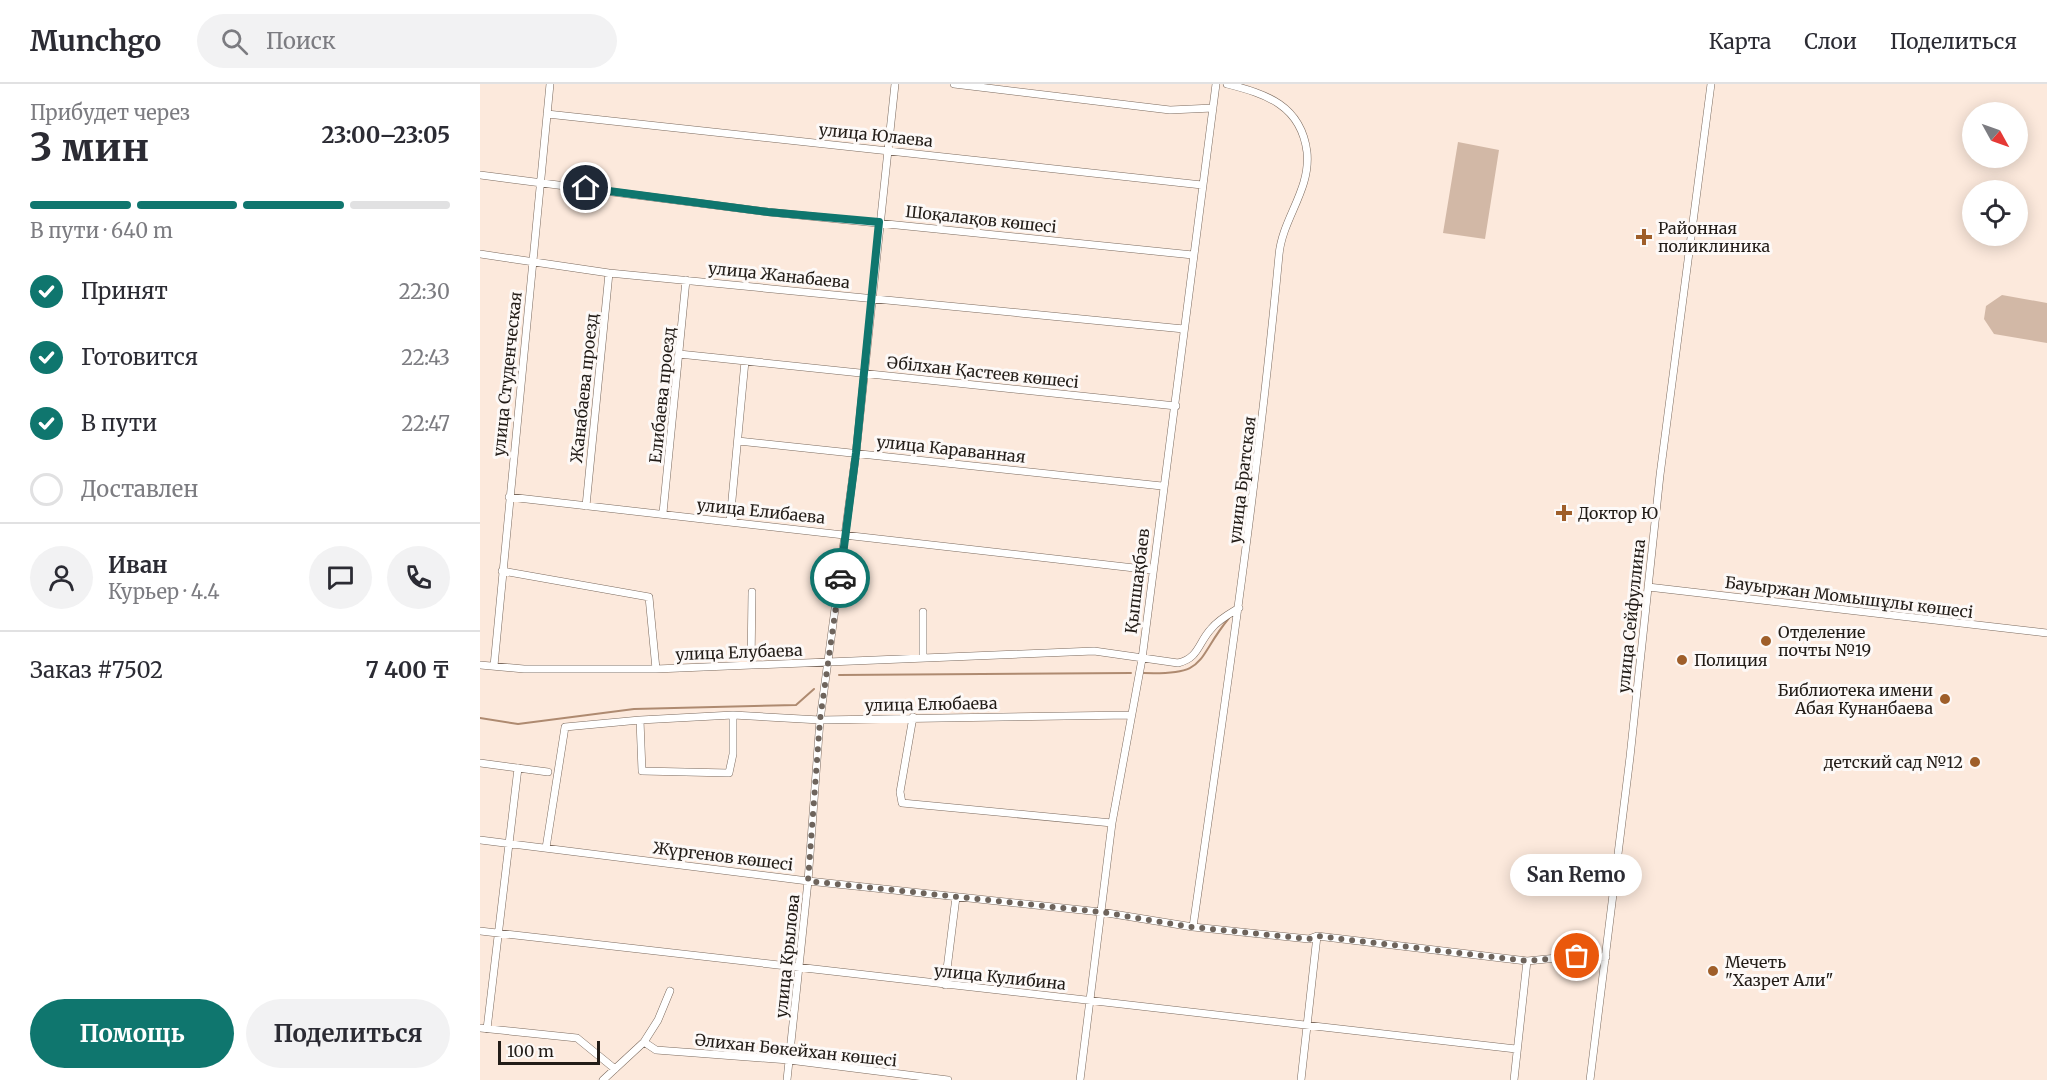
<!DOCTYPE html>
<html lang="ru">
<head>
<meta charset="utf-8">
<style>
  body { margin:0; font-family:Merriweather,serif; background:#f2f2f3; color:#2b2b33; height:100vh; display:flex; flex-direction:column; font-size:22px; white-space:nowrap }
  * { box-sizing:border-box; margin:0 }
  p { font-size:20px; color:#7c7c81 }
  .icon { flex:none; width:33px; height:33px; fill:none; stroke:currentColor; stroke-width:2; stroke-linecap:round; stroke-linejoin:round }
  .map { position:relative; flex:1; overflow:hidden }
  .sheet { display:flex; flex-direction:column; background:#fff; width:480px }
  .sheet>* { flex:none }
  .needle { width:39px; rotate:130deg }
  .fabs { position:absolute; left:1482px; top:18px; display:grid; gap:12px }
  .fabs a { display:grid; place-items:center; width:66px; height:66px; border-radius:50%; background:#fff; box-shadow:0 3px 15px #0003; font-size:30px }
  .scale { position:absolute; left:18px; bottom:15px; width:102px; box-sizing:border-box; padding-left:6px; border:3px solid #221c17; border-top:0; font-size:16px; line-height:21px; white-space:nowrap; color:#221c17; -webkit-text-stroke:4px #fdf9f7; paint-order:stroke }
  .pin { position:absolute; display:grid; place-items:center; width:51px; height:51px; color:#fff; margin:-26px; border:3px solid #fff; border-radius:50%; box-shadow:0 2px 6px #0007 }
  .courier { position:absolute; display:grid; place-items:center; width:60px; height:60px; margin:-30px; border:4px solid #0f766e; border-radius:50%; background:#fff; color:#222; box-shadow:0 2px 8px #0007 }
  .bubble { position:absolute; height:42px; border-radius:21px; background:#fff; box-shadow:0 3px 15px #0003; font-size:20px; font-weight:700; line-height:42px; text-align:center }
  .overview em { font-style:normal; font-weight:700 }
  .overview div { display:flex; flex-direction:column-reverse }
  .overview { display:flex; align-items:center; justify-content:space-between; height:102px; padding:0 30px }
  h1 { font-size:39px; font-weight:700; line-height:45px }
  .bar { display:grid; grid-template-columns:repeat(4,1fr); gap:9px 6px; align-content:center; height:72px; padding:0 30px }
  .bar i { height:8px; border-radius:4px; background:#e1e1e2 }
  .bar .on { background:#0f766e }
  .bar p { grid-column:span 4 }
  .line { display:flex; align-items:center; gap:15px; padding:0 30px; border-top:2px solid #e1e1e2 }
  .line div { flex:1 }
  .round { display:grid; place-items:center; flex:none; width:63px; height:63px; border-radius:32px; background:#f2f2f3 }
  ol { padding:0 30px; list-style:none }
  li { display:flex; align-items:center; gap:18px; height:66px }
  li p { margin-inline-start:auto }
  li .icon { padding:6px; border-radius:50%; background:#0f766e; color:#fff; stroke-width:4 }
  li:last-child { color:#7c7c81 }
  li i { width:33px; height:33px; border:3px solid #e1e1e2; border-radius:50% }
  .button { display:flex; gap:12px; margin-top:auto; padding:12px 30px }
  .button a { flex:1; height:69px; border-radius:36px; background:#0f766e; color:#fff; font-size:24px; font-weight:700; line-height:69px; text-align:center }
  .button a+a { background:#f2f2f3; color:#2b2b33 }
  header { display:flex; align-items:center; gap:36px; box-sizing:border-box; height:84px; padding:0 30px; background:#fff; border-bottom:2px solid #e1e1e2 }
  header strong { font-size:28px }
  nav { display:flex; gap:33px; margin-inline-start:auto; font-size:21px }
  .search { width:420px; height:54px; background:#f2f2f3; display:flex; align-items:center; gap:15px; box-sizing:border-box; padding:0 21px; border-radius:33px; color:#7c7c81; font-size:22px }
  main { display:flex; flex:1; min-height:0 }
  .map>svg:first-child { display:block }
  .green { fill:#d2b8a6 }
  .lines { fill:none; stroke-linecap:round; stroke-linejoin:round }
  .stream { stroke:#ae8a70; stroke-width:2 }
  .minor-casing { stroke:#7b6a5e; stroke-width:8 }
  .minor { stroke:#fff; stroke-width:7 }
  .done { stroke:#6e645c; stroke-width:6; stroke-dasharray:0 10.8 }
  .route { stroke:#0f766e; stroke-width:8 }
  .poi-dot { fill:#9f5e29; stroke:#fdf9f7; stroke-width:2 }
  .labels { text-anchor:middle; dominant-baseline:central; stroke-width:6; stroke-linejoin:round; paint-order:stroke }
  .street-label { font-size:16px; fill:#221c17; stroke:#fdf9f7 }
  .poi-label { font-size:16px; fill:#221c17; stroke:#fdf9f7; text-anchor:start }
</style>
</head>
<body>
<header>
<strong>Munchgo</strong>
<div class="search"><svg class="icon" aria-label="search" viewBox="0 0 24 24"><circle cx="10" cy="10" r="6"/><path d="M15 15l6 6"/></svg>Поиск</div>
<nav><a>Карта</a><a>Слои</a><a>Поделиться</a></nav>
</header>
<main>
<section class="sheet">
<div class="overview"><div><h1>3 мин</h1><p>Прибудет через</p></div><em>23:00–23:05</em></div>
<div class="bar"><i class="on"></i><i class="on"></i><i class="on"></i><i></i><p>В пути · 640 m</p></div>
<ol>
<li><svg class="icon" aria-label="check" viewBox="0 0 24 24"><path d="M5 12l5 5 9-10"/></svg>Принят<p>22:30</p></li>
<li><svg class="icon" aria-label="check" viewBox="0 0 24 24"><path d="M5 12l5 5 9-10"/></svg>Готовится<p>22:43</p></li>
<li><svg class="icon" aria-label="check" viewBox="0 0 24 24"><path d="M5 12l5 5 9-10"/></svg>В пути<p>22:47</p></li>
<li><i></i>Доставлен</li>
</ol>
<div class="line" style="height:108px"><a class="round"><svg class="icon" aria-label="person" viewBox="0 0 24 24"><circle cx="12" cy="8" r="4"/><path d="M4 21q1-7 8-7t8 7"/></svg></a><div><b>Иван</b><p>Курьер · 4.4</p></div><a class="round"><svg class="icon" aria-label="chat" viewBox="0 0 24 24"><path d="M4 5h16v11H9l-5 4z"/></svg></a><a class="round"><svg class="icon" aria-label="phone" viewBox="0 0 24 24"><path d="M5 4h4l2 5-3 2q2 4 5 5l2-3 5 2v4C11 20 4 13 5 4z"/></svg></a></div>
<div class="line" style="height:78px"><div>Заказ #7502</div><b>7 400 ₸</b></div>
<div class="button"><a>Помощь</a><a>Поделиться</a></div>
</section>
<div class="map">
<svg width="1567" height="996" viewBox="0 0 1567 996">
  <rect width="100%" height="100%" fill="#fce9dc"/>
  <!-- green -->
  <path class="green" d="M 978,58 L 1019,66 L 1005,155 L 963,149 Z
    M 1522,211 L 1567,219 L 1567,259 L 1514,250 L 1504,235 L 1506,222 Z"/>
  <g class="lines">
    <!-- stream -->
    <path class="stream" d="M 664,589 C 729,591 714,577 749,534
      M 359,591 L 651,589
      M 0,634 L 38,640 L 154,625 L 316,621 L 334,605"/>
    <defs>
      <path id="minor" d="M 474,0 L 690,26 L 733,24
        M 67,30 L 722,101
        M 0,91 L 288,128 L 713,171
        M 0,170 L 129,189 L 704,245
        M 199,270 L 696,322
        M 258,357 L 682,402
        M 29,413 L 672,486
        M 106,422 L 129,189
        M 183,429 L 206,196
        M 250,437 L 265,277
        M 22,487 L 169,513 L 176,585
        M 1168,503 L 1567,549
        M 443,528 L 443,573
        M 0,581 L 44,585 L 176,585 L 614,567 L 698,579 C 719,574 718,559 731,545 C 738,536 749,530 759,524
        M 271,581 L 272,508
        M 14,582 L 70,0
        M 433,633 L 420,708 L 422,719 L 632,739
        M 160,636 L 162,687 L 249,689 L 253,670 L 253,631
        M 0,679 L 68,688
        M 0,756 L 328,797 L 621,828 L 713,843 L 829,855 L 837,852 L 1047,877 L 1097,872 L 1126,873
        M 66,764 L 85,643 L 160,636 L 253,631 L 340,636 L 650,631
        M 713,843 C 745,619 778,396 799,171 C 802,135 831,106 827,68 C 821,21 786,10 747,0
        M 0,847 L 1036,965
        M 465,901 L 476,813
        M 0,944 L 97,954 L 135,985
        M 7,945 L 38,684
        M 164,958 L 176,966 L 309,976 L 468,996
        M 123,996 L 164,958 L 178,936 L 190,907
        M 307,996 L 328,797 L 340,636 L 376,369 L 415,0
        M 600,996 L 632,739 L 662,575 L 736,0
        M 821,996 L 837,852
        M 1034,996 L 1047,877
        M 1110,996 L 1150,673 L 1180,391 L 1231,0"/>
    </defs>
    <!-- minor casing -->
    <use href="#minor" class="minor-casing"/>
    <!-- minor -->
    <use href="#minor" class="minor"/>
  </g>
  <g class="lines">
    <!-- done -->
    <path class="done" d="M 360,494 L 340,636 L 328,797 L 621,828 L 712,843 L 829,855 L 837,852 L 1047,877 L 1097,872"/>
    <!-- route -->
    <path class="route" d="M 106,104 L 288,128 L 399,138 L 376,369 L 360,494"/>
  </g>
  <!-- markers -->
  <g class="poi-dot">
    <path d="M1161 144h6v6h6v6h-6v6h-6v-6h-6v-6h6z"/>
    <path d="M1081 420h6v6h6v6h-6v6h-6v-6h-6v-6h6z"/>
    <circle cx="1286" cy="557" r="6"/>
    <circle cx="1202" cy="576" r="6"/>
    <circle cx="1465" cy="615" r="6"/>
    <circle cx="1495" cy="678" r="6"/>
    <circle cx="1233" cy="887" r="6"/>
  </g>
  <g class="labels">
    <!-- street labels -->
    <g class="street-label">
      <text transform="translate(396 51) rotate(6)">улица Юлаева</text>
      <text transform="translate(501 135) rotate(6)">Шоқалақов көшесі</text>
      <text transform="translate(299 191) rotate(6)">улица Жанабаева</text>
      <text transform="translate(503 288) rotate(6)">Әбілхан Қастеев көшесі</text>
      <text transform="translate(27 290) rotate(-84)">улица Студенческая</text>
      <text transform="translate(104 304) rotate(-84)">Жанабаева проезд</text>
      <text transform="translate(182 311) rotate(-84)">Елибаева проезд</text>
      <text transform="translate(471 365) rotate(6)">улица Караванная</text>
      <text transform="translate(762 396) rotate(-83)">улица Братская</text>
      <text transform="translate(281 427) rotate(6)">улица Елибаева</text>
      <text transform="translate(657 497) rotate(-83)">Қыпшақбаев</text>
      <text transform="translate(1369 513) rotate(7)">Бауыржан Момышұлы көшесі</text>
      <text transform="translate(1151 532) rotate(-84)">улица Сейфуллина</text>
      <text transform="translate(259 568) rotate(-2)">улица Елубаева</text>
      <text transform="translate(451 620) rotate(-1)">улица Елюбаева</text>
      <text transform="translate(243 772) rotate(7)">Жүргенов көшесі</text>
      <text transform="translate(307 872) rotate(-84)">улица Крылова</text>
      <text transform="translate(520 893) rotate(6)">улица Кулибина</text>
      <text transform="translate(316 966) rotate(6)">Әлихан Бөкейхан көшесі</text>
    </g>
    <!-- poi labels -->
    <g class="poi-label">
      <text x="1178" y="144">Районная<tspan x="1178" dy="18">поликлиника</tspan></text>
      <text x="1098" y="429">Доктор Ю</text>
      <text x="1298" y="548">Отделение<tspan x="1298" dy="18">почты №19</tspan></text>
      <text x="1214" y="576">Полиция</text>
      <text x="1453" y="606" text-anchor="end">Библиотека имени<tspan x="1453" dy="18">Абая Кунанбаева</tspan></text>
      <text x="1483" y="678" text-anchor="end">детский сад №12</text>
      <text x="1245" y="878">Мечеть<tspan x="1245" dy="18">"Хазрет Али"</tspan></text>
    </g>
  </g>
</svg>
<div class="fabs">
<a><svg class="needle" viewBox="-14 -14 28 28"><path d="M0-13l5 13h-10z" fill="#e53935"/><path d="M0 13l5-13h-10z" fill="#7c7c81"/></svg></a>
<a><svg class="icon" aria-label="locate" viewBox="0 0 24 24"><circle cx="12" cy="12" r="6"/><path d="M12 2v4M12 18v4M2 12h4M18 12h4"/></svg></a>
</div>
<div class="scale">100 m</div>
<div class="pin" style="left:1097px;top:872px;background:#ea580c"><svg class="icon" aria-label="bag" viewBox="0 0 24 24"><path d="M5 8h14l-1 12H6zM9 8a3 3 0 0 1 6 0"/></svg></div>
<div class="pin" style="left:106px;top:104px;background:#1f2937"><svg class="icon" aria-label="home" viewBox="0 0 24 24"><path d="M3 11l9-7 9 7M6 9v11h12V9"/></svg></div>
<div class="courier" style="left:360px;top:494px"><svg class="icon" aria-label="car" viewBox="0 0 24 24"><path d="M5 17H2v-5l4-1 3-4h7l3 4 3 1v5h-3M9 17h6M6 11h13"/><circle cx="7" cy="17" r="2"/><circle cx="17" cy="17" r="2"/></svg></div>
<div class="bubble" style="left:1030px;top:770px;width:132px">San Remo</div>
</div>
</main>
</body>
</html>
